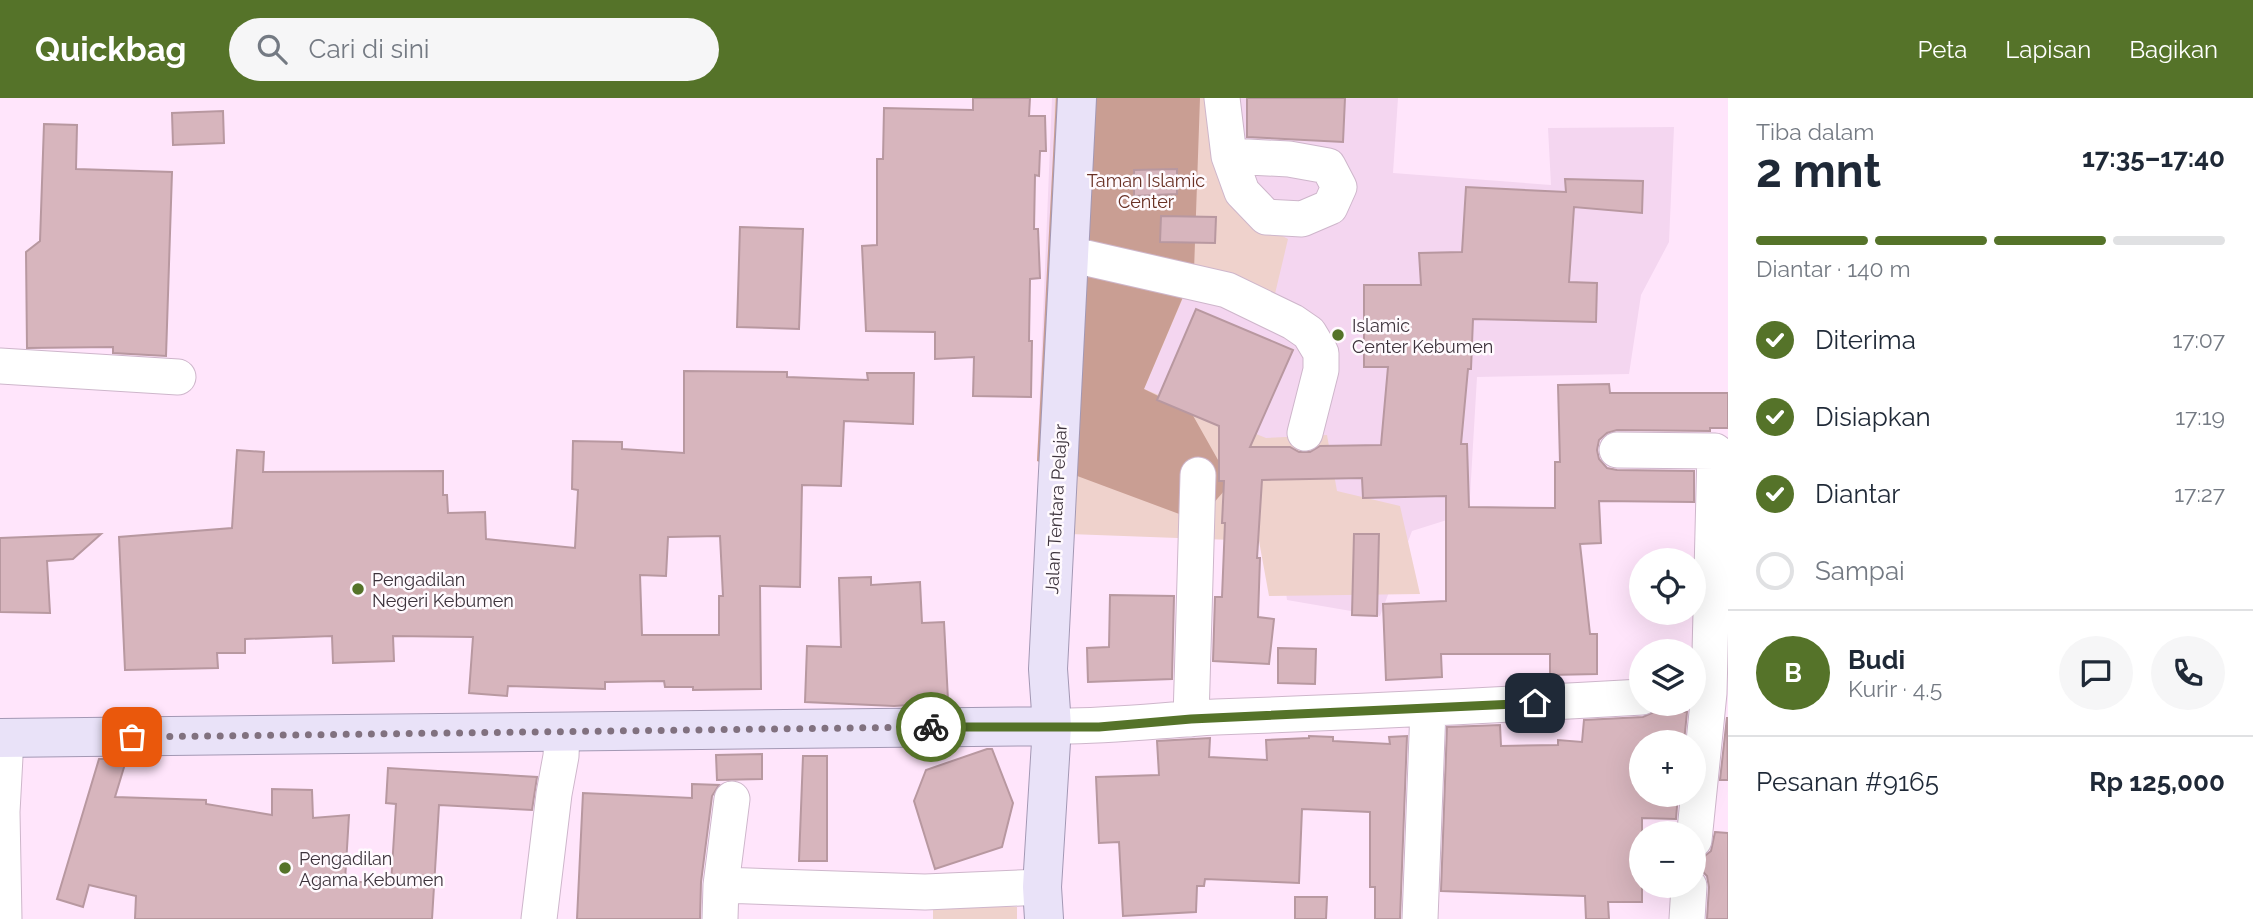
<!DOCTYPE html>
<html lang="id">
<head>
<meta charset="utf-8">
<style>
  body { margin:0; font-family:Raleway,sans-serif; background:#f6f6f7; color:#1f2937; height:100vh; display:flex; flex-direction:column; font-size:26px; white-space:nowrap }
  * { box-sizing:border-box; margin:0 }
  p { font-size:23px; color:#747a83 }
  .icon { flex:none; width:38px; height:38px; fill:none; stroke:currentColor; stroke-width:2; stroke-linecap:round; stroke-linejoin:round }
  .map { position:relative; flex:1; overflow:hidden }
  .sheet { display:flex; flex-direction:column; background:#fff; width:525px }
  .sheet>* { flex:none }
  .fabs { position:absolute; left:1629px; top:450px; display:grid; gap:14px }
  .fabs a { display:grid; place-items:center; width:77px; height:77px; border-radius:50%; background:#fff; box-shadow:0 7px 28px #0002; font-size:35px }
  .pin { position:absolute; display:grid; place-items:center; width:60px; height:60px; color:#fff; margin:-30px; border-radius:14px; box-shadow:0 4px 10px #0006 }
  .courier { position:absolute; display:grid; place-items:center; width:70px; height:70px; margin:-35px; border:5px solid #557329; border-radius:50%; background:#fff; color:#222; box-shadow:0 2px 9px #0007 }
  .overview em { font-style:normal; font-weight:700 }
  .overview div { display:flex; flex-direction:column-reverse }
  .overview { display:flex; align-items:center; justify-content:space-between; height:119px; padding:0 28px }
  h1 { font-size:46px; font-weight:700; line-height:52px }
  .bar { display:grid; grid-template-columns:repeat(4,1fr); gap:10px 7px; align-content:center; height:84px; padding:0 28px }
  .bar i { height:9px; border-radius:5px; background:#e0e1e3 }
  .bar .active { background:#557329 }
  .bar p { grid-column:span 4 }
  .line { display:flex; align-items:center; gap:18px; padding:0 28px; border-top:2px solid #e0e1e3 }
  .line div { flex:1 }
  .round { display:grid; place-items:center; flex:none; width:74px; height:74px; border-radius:37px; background:#f6f6f7 }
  ol { padding:0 28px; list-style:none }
  li { display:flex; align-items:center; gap:21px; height:77px }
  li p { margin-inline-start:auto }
  li .icon { padding:7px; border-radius:50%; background:#557329; color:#fff; stroke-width:4 }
  li:last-child { color:#747a83 }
  li i { width:38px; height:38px; border:4px solid #e0e1e3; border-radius:50% }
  header { display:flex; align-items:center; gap:42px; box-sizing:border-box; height:98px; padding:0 35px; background:#557329; color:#fff }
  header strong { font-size:33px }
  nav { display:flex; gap:38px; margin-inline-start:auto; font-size:24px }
  .search { width:490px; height:63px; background:#f6f6f7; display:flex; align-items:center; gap:18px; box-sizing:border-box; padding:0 24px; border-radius:38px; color:#747a83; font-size:26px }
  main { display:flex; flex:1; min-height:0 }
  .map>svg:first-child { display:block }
  .built { fill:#f4d6f0 }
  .green { fill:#efd2cc }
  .forest { fill:#c99e93 }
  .building { fill:#d7b5bd; stroke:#b898a0; stroke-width:2; fill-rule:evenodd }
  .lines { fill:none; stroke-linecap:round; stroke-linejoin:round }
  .minor-casing { stroke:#ceb6cb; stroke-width:37 }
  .major-casing { stroke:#a398b4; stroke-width:40 }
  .minor { stroke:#fff; stroke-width:35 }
  .major { stroke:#e9e2f8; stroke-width:38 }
  .done { stroke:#81717f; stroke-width:7; stroke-dasharray:0 12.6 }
  .route { stroke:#557329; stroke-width:9 }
  .poi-dot { fill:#557329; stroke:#fffafe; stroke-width:2.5 }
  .labels { text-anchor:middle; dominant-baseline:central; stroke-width:5; stroke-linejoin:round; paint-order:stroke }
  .park-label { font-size:18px; fill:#693125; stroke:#fffafe }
  .poi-label { font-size:18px; fill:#3d333c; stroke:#fffafe; text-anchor:start }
  .street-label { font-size:18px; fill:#3d333c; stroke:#fffafe }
</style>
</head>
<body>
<header>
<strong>Quickbag</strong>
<div class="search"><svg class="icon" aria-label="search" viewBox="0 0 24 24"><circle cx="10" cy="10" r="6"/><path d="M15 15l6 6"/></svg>Cari di sini</div>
<nav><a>Peta</a><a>Lapisan</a><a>Bagikan</a></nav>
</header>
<main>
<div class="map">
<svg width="1728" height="821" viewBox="0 0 1728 821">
  <rect width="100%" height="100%" fill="#ffe5fb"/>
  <!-- built -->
  <path class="built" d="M 1052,0 L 1398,0 L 1393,75 L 1551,87 L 1548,30 L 1674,29 L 1669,144 L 1641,197 L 1629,276 L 1477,279 L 1469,415 L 1412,433 L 1380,518 L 1287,502 L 1280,450 L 1198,423 L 1037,363 Z"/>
  <!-- green -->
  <path class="green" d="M 1055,0 L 1233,0 L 1242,117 L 1288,141 L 1274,200 L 1194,174 L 1144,291 L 1266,340 L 1327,337 L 1337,393 L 1400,408 L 1420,496 L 1269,498 L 1259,443 L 1042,435 Z
    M 933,802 L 1017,809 L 1017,821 L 933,821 Z"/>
  <!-- forest -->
  <path class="forest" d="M 1056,0 L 1200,0 L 1194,173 L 1144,291 L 1191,314 L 1231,385 L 1198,423 L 1037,363 Z"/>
  <!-- building -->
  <path class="building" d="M 973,0 L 1030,0 L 1029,18 L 1045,18 L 1046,53 L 1040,53 L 1039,78 L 1035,77 L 1034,131 L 1038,131 L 1040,180 L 1030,181 L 1029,243 L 1032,243 L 1031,299 L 973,298 L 974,259 L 935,261 L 935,234 L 866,233 L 862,148 L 877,147 L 877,61 L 883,61 L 884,10 L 973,12 Z
    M 1247,0 L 1345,0 L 1343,44 L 1247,39 Z
    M 223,13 L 224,45 L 173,47 L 172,15 Z
    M 44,26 L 77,27 L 76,71 L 172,74 L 166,258 L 113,255 L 113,249 L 27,250 L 26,154 L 40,143 Z
    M 1177,71 L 1177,96 L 1134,98 L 1134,72 Z
    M 1565,81 L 1643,83 L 1642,115 L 1574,109 L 1569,184 L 1597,185 L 1596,224 L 1473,221 L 1471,271 L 1468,271 L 1461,346 L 1467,346 L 1469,409 L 1555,410 L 1555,364 L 1560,364 L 1558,287 L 1609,286 L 1610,295 L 1728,295 L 1728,330 L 1710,330 L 1710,333 L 1617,332 L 1607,335 L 1599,342 L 1597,352 L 1599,361 L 1607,370 L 1617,372 L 1694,373 L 1694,404 L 1599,403 L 1601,445 L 1580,446 L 1590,536 L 1597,536 L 1597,576 L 1550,577 L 1550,556 L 1441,556 L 1442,579 L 1386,582 L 1383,506 L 1446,503 L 1446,398 L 1363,400 L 1362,380 L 1262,382 L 1257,460 L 1260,460 L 1258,519 L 1274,521 L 1269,566 L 1213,563 L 1215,499 L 1222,499 L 1225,425 L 1222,425 L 1224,383 L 1219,383 L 1219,328 L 1157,302 L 1196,211 L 1293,252 L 1250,349 L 1290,349 L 1299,354 L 1310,354 L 1320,348 L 1381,347 L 1388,269 L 1364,269 L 1364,187 L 1421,187 L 1419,155 L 1462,154 L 1466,89 L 1566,94 Z
    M 1161,118 L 1216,119 L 1215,145 L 1160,144 Z
    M 740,129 L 803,131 L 799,231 L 737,229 Z
    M 684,273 L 787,274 L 787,279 L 868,282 L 867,275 L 914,275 L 913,326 L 844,323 L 841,388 L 802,387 L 800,489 L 760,488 L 761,591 L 693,592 L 693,589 L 665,589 L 664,583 L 605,584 L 605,591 L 508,588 L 507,598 L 469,595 L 473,539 L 393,538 L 394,563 L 333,565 L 332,538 L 245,541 L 245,555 L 217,555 L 218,570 L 125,572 L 119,439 L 232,430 L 237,352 L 264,354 L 263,374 L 443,373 L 443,397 L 447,397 L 448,415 L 485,414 L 486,441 L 575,450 L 578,392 L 572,391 L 573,343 L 622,344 L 622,351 L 684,355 ZM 720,438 L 723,498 L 719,498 L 719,537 L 642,537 L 640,477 L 666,478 L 668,439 Z
    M 101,436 L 73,461 L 47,463 L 50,515 L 0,514 L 0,440 Z
    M 1354,436 L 1379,436 L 1377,518 L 1352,517 Z
    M 871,479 L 871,487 L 920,484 L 922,525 L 944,524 L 948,602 L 927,603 L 927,606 L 894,608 L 805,604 L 807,548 L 841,549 L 839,480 Z
    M 1110,497 L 1174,498 L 1172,581 L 1088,584 L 1087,550 L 1109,549 Z
    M 1278,550 L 1316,551 L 1315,586 L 1278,585 Z
    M 1656,613 L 1687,614 L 1684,644 L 1642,644 L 1641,696 L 1678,696 L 1676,721 L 1642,720 L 1642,804 L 1608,804 L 1609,821 L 1586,821 L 1585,798 L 1441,793 L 1447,629 L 1500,627 L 1501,648 L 1558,647 L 1558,642 L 1582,644 L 1584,622 L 1643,619 Z
    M 1727,619 L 1728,682 L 1720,682 Z
    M 1309,638 L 1333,639 L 1333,643 L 1390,646 L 1389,639 L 1407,638 L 1400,821 L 1375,821 L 1375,789 L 1370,789 L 1370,714 L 1302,711 L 1299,785 L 1205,781 L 1204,788 L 1197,788 L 1196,814 L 1123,818 L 1119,744 L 1099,745 L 1096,679 L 1159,677 L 1157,643 L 1210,640 L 1209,659 L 1267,662 L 1266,642 L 1309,640 Z
    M 987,651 L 992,651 L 1013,705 L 1002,749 L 935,771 L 914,703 L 926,672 Z
    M 762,656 L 762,681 L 717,682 L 716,657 Z
    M 803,658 L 827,658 L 827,763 L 799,763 Z
    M 99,661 L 108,661 L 125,666 L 115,699 L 206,702 L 206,706 L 272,717 L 272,691 L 312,692 L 313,720 L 349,717 L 345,783 L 391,786 L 396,706 L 386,705 L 388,670 L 537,679 L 532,712 L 439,707 L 432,821 L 135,821 L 136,798 L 89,787 L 83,809 L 57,801 Z
    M 692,686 L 719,687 L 712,698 L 701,784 L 700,821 L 577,821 L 583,695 L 692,700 Z
    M 1715,734 L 1728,735 L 1728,821 L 1707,821 L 1709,789 L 1707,778 L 1700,771 L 1701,761 L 1711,753 Z
    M 1295,799 L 1327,799 L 1326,821 L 1295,821 Z"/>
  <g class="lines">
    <defs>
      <path id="minor" d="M 1222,0 L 1229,58 L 1242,94 L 1266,119 L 1302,121 L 1330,109 L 1339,89 L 1328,68 L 1289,61 L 1229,58
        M 1069,156 L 1227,192 L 1293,224 L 1309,235 L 1321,255 L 1321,272 L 1305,335
        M 0,268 L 178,279
        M 1617,352 L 1715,353 L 1709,595 L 1694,742
        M 1191,621 L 1198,377
        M 1052,628 C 1107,629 1161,622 1216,619 C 1358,614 1500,607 1642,599
        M 721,787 L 732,701
        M 4,821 L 2,714 L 6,640
        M 539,821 L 554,696 L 561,658 L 562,634
        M 720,821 L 721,787 L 925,794 L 1042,789
        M 1420,821 L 1428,611
        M 1687,821 L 1689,788"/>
      <path id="major" d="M 0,640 L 1052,628
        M 1044,821 L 1042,789 L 1052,628 L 1048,571 L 1077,0"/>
    </defs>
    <!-- minor casing -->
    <use href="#minor" class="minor-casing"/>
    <!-- major casing -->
    <use href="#major" class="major-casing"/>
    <!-- minor -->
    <use href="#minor" class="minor"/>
    <!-- major -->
    <use href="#major" class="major"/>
  </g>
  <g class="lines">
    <!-- done -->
    <path class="done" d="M 132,639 L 931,629"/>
    <!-- route -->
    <path class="route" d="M 931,629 L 1099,629 L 1191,621 L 1535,605"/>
  </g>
  <!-- markers -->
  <g class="poi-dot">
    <circle cx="1338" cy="237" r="7"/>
    <circle cx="358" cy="491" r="7"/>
    <circle cx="285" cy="770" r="7"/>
  </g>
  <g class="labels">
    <!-- park labels -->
    <g class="park-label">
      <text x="1146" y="82">Taman Islamic<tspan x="1146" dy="21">Center</tspan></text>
    </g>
    <!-- poi labels -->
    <g class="poi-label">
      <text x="1352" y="227">Islamic<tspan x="1352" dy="21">Center Kebumen</tspan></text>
      <text x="372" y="481">Pengadilan<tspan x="372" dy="21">Negeri Kebumen</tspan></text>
      <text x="299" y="760">Pengadilan<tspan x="299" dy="21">Agama Kebumen</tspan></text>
    </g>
    <!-- street labels -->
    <g class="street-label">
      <text transform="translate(1056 411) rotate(-87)">Jalan Tentara Pelajar</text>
    </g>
  </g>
</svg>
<div class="fabs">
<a><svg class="icon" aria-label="locate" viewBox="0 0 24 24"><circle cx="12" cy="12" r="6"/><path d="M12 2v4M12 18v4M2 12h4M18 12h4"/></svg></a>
<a><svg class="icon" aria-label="layers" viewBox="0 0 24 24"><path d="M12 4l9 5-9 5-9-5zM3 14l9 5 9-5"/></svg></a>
<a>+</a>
<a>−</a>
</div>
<div class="pin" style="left:132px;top:639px;background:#ea580c"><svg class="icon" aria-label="bag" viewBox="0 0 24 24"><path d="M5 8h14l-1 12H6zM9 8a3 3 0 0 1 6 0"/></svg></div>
<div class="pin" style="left:1535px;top:605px;background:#1f2937"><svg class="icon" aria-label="home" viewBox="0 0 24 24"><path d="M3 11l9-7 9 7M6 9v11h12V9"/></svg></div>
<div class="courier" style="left:931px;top:629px"><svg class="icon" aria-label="bike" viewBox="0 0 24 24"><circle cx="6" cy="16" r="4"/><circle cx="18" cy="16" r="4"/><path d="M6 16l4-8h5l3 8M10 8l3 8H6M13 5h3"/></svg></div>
</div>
<section class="sheet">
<div class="overview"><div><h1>2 mnt</h1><p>Tiba dalam</p></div><em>17:35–17:40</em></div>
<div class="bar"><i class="active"></i><i class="active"></i><i class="active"></i><i></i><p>Diantar · 140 m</p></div>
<ol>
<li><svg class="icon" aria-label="check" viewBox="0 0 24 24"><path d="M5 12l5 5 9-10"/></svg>Diterima<p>17:07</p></li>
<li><svg class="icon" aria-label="check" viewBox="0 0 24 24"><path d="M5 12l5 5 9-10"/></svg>Disiapkan<p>17:19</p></li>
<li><svg class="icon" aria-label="check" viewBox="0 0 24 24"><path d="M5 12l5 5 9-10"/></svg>Diantar<p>17:27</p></li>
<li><i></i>Sampai</li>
</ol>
<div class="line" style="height:126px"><b class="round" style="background:#557329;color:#fff">B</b><div><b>Budi</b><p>Kurir · 4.5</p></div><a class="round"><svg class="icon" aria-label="chat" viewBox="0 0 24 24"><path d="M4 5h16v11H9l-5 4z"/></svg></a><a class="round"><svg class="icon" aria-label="phone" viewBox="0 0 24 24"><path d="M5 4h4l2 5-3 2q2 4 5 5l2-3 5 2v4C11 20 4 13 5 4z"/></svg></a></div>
<div class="line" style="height:91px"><div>Pesanan #9165</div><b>Rp 125,000</b></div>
</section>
</main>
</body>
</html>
